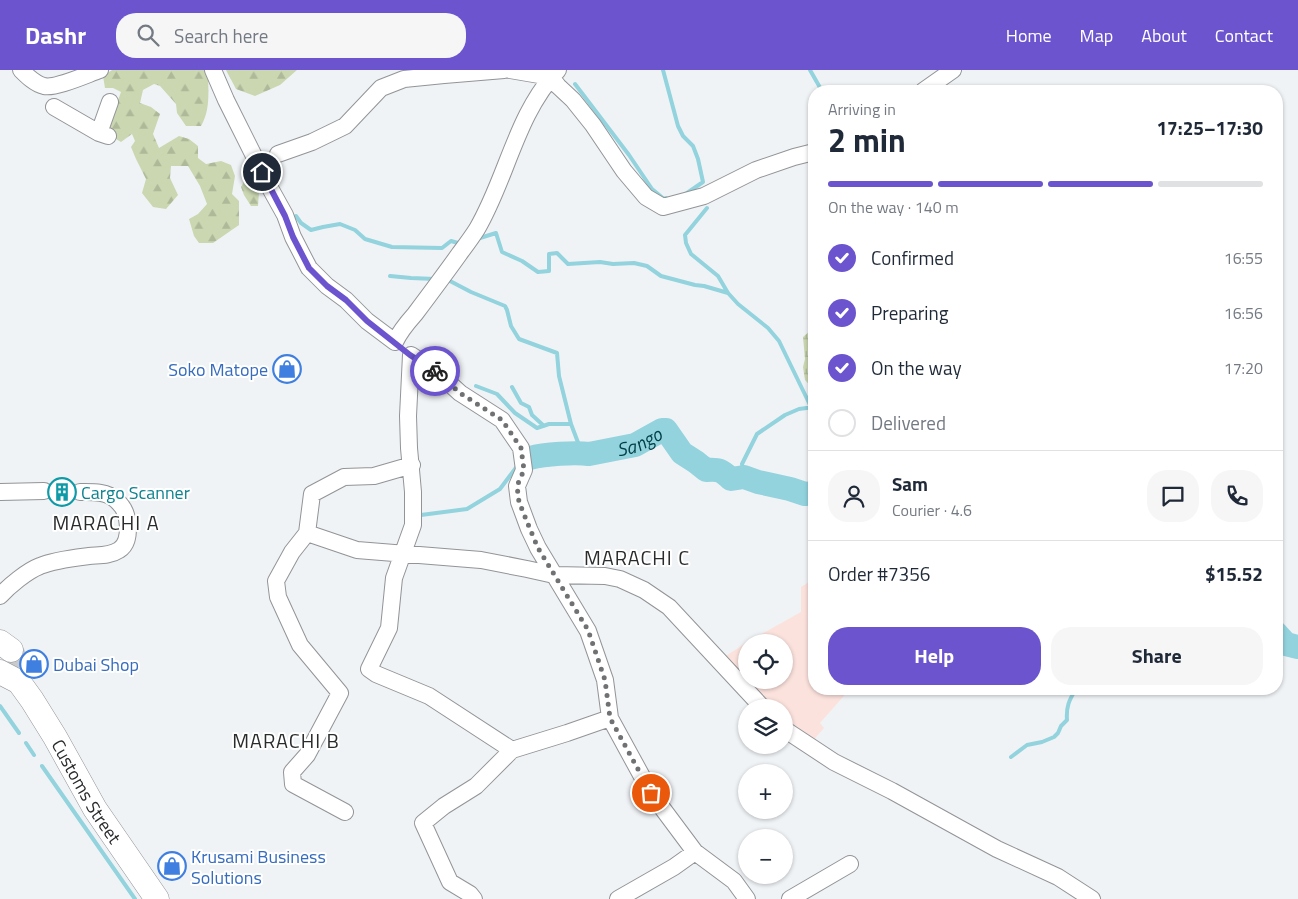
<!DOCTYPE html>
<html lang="en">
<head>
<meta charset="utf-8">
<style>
  body { margin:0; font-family:"Titillium Web",sans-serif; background:#f6f6f7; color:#1f2937; height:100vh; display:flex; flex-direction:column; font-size:19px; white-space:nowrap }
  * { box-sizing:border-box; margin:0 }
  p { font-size:16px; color:#747a83 }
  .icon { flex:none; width:28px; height:28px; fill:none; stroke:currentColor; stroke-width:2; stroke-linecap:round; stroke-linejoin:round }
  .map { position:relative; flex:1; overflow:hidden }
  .panel { position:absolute; left:808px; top:15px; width:475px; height:610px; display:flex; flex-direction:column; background:#fff; border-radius:20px; box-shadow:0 1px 4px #0004 }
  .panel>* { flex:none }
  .fabs { position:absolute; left:738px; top:564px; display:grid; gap:10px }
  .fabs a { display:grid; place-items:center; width:55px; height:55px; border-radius:50%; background:#fff; box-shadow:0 1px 4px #0004; font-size:25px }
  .pin { position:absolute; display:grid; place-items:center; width:42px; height:42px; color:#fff; margin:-21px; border:2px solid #fff; border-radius:50%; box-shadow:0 1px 5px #0007 }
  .courier { position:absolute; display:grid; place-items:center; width:50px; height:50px; margin:-25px; border:4px solid #6c54ce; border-radius:50%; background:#fff; color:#222; box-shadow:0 1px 6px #0007 }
  .summary em { font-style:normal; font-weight:700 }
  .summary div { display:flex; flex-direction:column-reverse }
  .summary { display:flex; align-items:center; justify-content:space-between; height:85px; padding:0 20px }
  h1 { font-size:32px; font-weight:700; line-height:38px }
  .bar { display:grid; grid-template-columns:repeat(4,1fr); gap:8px 5px; align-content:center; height:60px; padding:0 20px }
  .bar i { height:6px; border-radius:4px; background:#e0e1e3 }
  .bar .current { background:#6c54ce }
  .bar p { grid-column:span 4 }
  .line { display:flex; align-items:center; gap:12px; padding:0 20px; border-top:1px solid #e0e1e3 }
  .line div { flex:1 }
  .round { display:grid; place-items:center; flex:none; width:52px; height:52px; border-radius:20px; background:#f6f6f7 }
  ol { padding:0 20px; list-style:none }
  li { display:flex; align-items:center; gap:15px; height:55px }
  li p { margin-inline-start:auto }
  li .icon { padding:5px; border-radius:50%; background:#6c54ce; color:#fff; stroke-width:4 }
  li:last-child { color:#747a83 }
  li i { width:28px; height:28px; border:2px solid #e0e1e3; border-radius:50% }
  .primary-button { display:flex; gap:10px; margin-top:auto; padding:10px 20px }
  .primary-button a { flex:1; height:58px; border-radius:20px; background:#6c54ce; color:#fff; font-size:20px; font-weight:700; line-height:58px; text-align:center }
  .primary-button a+a { background:#f6f6f7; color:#1f2937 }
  header { display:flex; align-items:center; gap:30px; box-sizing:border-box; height:70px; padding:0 25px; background:#6c54ce; color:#fff }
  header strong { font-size:24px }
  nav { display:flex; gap:28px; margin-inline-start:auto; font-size:18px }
  .search { width:350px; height:45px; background:#f6f6f7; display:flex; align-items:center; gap:12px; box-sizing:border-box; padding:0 18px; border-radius:20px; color:#747a83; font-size:19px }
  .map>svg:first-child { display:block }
  .education { fill:#fce2dd }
  .forest { fill:url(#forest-firs) }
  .wetland { fill:url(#wetland-marsh) }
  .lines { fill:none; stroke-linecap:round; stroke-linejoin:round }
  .stream { stroke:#92d3dd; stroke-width:4 }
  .river { stroke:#92d3dd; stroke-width:24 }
  .minor-tunnel { stroke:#c8cbce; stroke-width:16; stroke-dasharray:16 8; stroke-linecap:butt }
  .highway-tunnel { stroke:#c8cbce; stroke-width:24; stroke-dasharray:24 12; stroke-linecap:butt }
  .minor-casing { stroke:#929497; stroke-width:18 }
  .highway-casing { stroke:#929497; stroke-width:25 }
  .minor { stroke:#fff; stroke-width:16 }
  .highway { stroke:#fff; stroke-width:24 }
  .done { stroke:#6f7173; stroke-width:5; stroke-dasharray:0 9 }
  .route { stroke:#6c54ce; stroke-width:6 }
  .labels { text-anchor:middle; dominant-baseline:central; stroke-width:4; stroke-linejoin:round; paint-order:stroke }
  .shop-label { font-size:18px; fill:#366cbe; stroke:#fff; text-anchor:start }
  .culture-label { font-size:18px; fill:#0d838f; stroke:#fff; text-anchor:start }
  .street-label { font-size:18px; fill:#2a2b2d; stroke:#fff }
  .water-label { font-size:19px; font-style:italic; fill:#014047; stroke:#fff }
  .quarter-label { font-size:20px; letter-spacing:1px; fill:#2a2b2d; stroke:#fff }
</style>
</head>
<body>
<header>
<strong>Dashr</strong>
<div class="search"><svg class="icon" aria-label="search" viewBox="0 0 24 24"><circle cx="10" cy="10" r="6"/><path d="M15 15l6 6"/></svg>Search here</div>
<nav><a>Home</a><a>Map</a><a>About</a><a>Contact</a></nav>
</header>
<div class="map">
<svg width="1298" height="829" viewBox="0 0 1298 829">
  <defs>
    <pattern id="forest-firs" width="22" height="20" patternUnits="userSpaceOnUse" patternTransform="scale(1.25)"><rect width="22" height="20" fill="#cad7b1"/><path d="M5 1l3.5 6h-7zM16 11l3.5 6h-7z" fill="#aeb999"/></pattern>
    <pattern id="wetland-marsh" width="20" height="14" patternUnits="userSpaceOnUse" patternTransform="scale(1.25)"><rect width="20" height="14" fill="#cad7b1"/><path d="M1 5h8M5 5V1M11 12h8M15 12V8" fill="none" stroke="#aeb999"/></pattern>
  </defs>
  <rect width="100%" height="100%" fill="#f0f3f6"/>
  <!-- education -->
  <path class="education" d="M 814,509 L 814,619 L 850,619 L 820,653 L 824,658 L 811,673 L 784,654 L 784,638 L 766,637 L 724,587 L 746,573 L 746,610 L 784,610 L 784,572 L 747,572 L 801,542 L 801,517 Z"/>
  <!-- forest -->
  <path class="forest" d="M 112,0 L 208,0 C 208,20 211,39 201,56 L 186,56 L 177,43 L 176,34 L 160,16 L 154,14 L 143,20 L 140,33 L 151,37 L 160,44 L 153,64 L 159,78 L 179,66 L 189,69 L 198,76 L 198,88 L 206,94 L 221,91 L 231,95 L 235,106 L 232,124 L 239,131 L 239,155 L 213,173 L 199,173 L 194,166 L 189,149 L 198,144 L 207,134 L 200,116 L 188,96 L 171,96 L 170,108 L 178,125 L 166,139 L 153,137 L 142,123 L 146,109 L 136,89 L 131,77 L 135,71 L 132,64 L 121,72 L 111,66 L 110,53 L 121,22 L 113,18 L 105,18 L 103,6 Z
    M 226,0 L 297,0 L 280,15 L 255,26 L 236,19 Z
    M 244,112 L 251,112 L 259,122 L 258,136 L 251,136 L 244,125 L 241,117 Z"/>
  <!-- wetland -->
  <path class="wetland" d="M 810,261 L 814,263 L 814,320 L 805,310 L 803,297 L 805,289 L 803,267 Z"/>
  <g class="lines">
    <!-- stream -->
    <path class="stream" d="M 663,0 L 678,56 L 683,66 L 693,76 L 698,89 L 703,112 L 687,123
      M 810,0 L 822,21
      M 575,14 L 629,85 L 652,119 L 664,129 L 666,128
      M 707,138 L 685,165 L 686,173 L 691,184 L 718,206 L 728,223 L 738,234 L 768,258 L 779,271 L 811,337
      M 296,146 L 301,153 L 311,160 L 323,157 L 340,154 L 355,160 L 365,169 L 392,177 L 442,178 L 451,171 L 458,173
      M 480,168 L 496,163 L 502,182 L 522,191 L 538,202 L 549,201 L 549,184 L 557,183 L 568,194 L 600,192 L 613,194 L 634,193 L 647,196 L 661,206 L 695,215 L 704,216 L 728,223
      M 390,206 L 411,208 L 435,209
      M 445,210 L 450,211 L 471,222 L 505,236 L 507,240 L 511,256 L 519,269 L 557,283 L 559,306 L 571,354
      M 476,316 L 497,324 L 515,343 L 537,358 L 549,354 L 571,354 L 582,383
      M 512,317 L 521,333 L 529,337 L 532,345 L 544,356
      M 744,407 L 742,394 L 757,364 L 785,345 L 799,339 L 814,337
      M 421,445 L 467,439 L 500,419 L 518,395
      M 1276,579 L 1286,574
      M 0,636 L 19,663
      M 26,673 L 34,685
      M 1011,687 L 1027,675 L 1042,672 L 1054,667 L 1058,663 L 1061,656 L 1067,650 C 1066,637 1069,630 1076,619
      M 42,696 L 135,829"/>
    <!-- river -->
    <g class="river">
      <path id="s1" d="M 530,388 C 545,384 575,382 589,384 L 635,375 L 662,360 L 666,360 L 682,383 L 696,392 L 706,400 C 719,399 721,400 731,409 L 744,407 L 758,412 L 790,419 L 805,424 L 814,423"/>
      <path d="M 1276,563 L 1286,574 L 1298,577"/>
    </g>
    <!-- minor-tunnel -->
    <path class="minor-tunnel" d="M 44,421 L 80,422"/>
    <!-- highway-tunnel -->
    <path class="highway-tunnel" d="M 11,580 L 20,597"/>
    <defs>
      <path id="minor" d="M 21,0 C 27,6 35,14 44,16 C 55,19 88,4 100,0
        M 213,0 L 226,30 L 270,118 L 285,145 L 293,167 L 309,198 L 327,216 L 346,230 L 367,251 L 395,272 C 400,261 407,253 415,244 C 430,224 445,204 460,183 C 466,175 472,167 477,159 C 507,108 516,44 558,0
        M 510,0 L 551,7 L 558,16 L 573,30 L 593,55 L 624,101 L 646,127 L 663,137 L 704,126 L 756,100 L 794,87 L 814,82
        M 923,21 L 953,0
        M 54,37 L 99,63 L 108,66
        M 99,63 L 110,32
        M 278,84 L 312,72 L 345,56 L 381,18 L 404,9 L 444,5 L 504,0
        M 0,422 L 44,421
        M 307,463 L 357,480 L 481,490 L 527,499 L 554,505 L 605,506 L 620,509 L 644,520 L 669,537 L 763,638
        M 0,526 C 9,516 27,501 40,496 C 54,490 73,488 89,486 C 98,485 110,486 119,480 C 127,475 128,466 128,457 C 127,445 125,438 116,430 C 106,421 92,422 80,422
        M 784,659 L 834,692 L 892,721 L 997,779 L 1058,807 L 1092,829
        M 512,680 L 429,626 L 376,604 L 369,599 L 389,558 L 394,508 L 413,455 L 413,422 L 409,378 L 408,346 L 411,285 L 438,303 L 460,323 L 502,350 L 521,378 L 524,400 L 517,416 L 519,432 L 529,459 L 538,478 L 588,561 L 605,610 L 610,648 L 651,723 L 695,782 L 734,811 L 747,829
        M 345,742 L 293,714 L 292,702 L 307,685 L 340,623 L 300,575 L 278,527 L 276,511 L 292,482 L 307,463 L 312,424 L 344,407 L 374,406 L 412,395
        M 474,829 L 470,824 L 450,812 L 423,753 L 444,736 L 476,716 L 512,680 L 567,663 L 610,648
        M 618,829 L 674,797 L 695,782
        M 790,829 L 850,794"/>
      <g id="highway">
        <path d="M 0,572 L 11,580"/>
        <path id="s2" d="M 0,602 L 19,612 L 32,630 L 55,667 L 95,739 L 157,829"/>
      </g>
    </defs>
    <!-- minor casing -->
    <use href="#minor" class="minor-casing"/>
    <!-- highway casing -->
    <use href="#highway" class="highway-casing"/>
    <!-- minor -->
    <use href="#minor" class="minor"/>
    <!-- highway -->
    <use href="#highway" class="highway"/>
  </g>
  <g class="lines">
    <!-- done -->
    <path class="done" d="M 435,301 L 460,323 L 502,350 L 521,378 L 524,400 L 517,416 L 519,432 L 530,459 L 538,478 L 588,560 L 605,610 L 610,648 L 651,723"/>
    <!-- route -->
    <path class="route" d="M 262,102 L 285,146 L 293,167 L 309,198 L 327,216 L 346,230 L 367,251 L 410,285 L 435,301"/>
  </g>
  <!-- icons -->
  <defs>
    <symbol id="shop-ring" viewBox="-11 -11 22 22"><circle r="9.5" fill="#fff" stroke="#3f7fe0" stroke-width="1.5"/><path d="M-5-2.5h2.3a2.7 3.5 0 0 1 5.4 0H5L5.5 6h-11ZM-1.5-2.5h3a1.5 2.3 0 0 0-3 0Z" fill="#3f7fe0"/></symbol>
    <symbol id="building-ring" viewBox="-11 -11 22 22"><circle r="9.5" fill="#fff" stroke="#0f9aa8" stroke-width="1.5"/><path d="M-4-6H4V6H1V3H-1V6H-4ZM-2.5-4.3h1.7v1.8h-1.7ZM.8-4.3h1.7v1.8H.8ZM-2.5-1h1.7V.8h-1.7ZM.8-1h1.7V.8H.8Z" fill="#0f9aa8"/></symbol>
  </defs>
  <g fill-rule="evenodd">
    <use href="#shop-ring" x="271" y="283" width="32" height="32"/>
    <use href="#building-ring" x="46" y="406" width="32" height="32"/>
    <use href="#shop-ring" x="18" y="578" width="32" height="32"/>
    <use href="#shop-ring" x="156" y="780" width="32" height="32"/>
  </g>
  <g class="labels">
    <!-- shop labels -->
    <g class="shop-label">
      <text x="268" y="299" text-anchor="end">Soko Matope</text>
      <text x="53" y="594">Dubai Shop</text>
      <text x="191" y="786">Krusami Business<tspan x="191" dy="21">Solutions</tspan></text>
    </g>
    <!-- culture labels -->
    <g class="culture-label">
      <text x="81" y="422">Cargo Scanner</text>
    </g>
    <!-- street labels -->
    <g class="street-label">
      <text stroke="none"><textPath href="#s2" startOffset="150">Customs Street</textPath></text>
    </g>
    <!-- water labels -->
    <g class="water-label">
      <text stroke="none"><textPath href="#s1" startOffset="111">Sango</textPath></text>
    </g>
    <!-- quarter labels -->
    <g class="quarter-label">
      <text x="106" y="452">MARACHI A</text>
      <text x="637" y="487">MARACHI C</text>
      <text x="286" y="670">MARACHI B</text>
    </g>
  </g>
</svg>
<div class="fabs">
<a><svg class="icon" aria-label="locate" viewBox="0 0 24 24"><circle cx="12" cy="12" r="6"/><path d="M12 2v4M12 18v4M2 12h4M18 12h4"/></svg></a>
<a><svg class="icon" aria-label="layers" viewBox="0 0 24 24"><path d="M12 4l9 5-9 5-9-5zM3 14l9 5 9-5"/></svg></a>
<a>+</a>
<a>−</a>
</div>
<div class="pin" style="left:651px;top:723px;background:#ea580c"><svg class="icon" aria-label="bag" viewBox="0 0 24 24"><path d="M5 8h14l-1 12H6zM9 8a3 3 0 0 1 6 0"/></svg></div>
<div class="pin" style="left:262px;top:102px;background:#1f2937"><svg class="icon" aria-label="home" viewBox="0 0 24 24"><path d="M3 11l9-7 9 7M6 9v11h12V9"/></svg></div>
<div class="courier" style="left:435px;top:301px"><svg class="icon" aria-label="bike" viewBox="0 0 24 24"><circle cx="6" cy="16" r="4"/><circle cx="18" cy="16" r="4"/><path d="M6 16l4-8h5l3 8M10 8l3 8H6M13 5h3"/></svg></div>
<section class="panel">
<div class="summary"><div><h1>2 min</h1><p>Arriving in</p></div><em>17:25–17:30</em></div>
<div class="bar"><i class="current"></i><i class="current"></i><i class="current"></i><i></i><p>On the way · 140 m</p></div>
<ol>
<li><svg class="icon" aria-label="check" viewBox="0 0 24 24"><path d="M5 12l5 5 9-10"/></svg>Confirmed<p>16:55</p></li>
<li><svg class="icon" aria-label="check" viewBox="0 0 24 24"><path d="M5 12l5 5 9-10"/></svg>Preparing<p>16:56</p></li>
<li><svg class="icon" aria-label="check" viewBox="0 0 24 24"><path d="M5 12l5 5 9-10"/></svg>On the way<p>17:20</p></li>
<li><i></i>Delivered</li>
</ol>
<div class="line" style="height:90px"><a class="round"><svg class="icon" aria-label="person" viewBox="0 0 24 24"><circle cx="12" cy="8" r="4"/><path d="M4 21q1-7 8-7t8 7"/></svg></a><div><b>Sam</b><p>Courier · 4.6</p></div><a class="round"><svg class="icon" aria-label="chat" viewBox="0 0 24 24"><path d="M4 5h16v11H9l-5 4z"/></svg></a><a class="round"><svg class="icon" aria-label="phone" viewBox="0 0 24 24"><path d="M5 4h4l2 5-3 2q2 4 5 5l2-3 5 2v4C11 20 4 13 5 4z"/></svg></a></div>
<div class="line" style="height:65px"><div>Order #7356</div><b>$15.52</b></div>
<div class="primary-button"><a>Help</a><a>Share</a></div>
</section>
</div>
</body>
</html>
